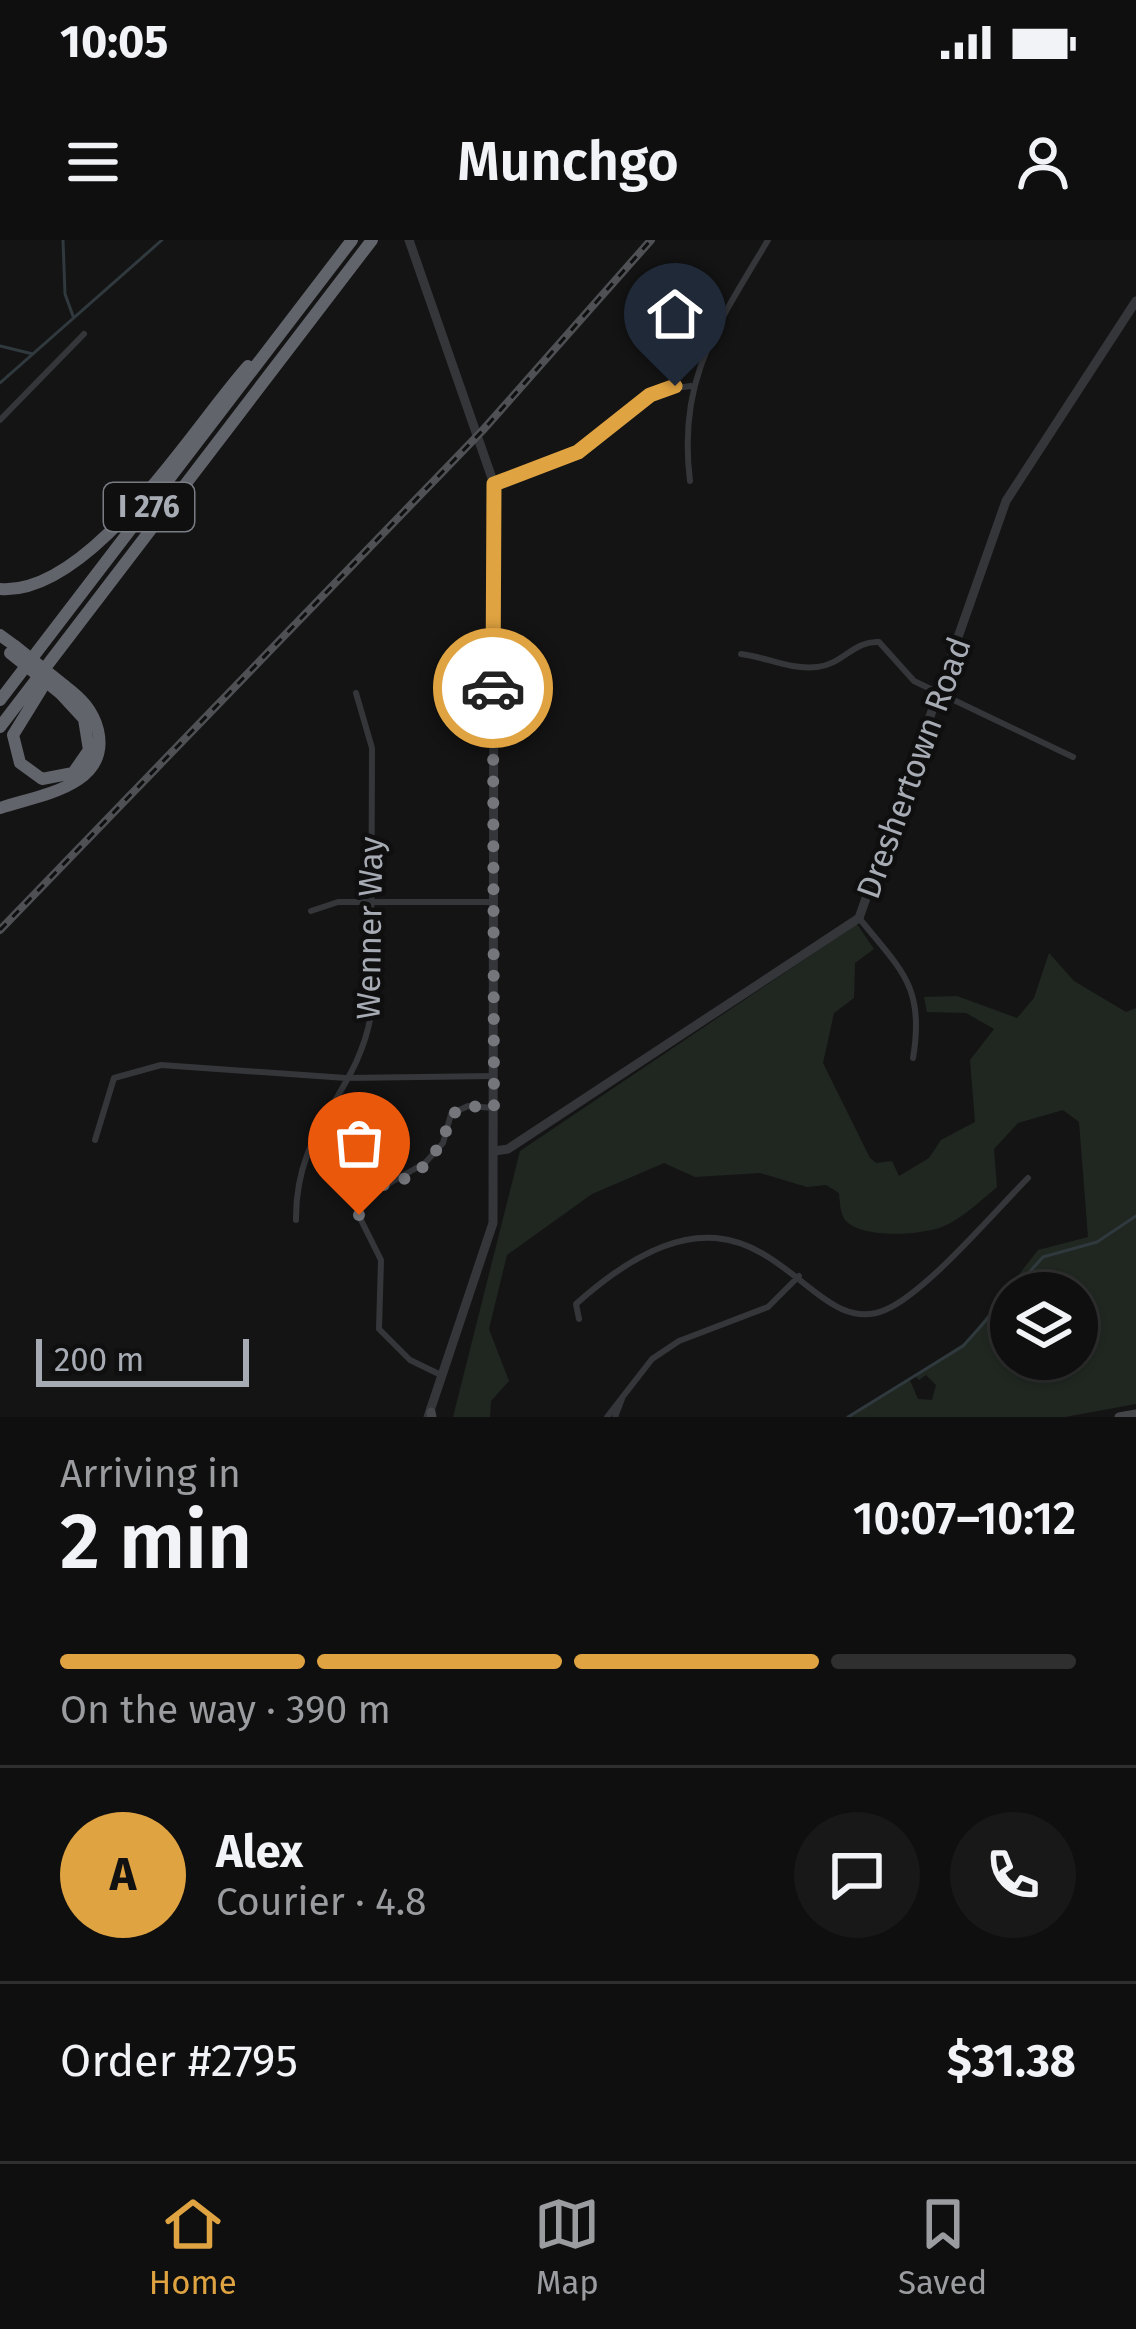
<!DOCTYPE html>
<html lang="en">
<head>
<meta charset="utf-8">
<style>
  body { margin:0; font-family:"Fira Sans",sans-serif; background:#181819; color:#f1f3f6; height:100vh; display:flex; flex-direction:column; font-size:45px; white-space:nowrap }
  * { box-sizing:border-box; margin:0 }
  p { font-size:39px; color:#9b9c9f }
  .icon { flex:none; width:66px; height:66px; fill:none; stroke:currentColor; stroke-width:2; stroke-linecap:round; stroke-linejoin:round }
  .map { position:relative; height:1177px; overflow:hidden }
  .details { display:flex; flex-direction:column; background:#0f0f10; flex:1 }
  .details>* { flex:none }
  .buttons { position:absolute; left:990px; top:1032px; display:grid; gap:24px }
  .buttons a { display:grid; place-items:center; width:108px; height:108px; border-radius:50%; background:#0f0f10; box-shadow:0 3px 9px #0004,0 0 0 3px #2f2f30; font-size:60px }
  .scale { position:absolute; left:36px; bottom:30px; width:213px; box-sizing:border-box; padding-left:12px; border:6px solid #a7abb4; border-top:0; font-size:33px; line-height:42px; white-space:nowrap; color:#a7abb4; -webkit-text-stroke:9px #0f0f10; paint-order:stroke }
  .pin { position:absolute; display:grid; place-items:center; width:102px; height:102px; color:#fff; margin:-123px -51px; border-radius:50% 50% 50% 0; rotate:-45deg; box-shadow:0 0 12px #0007 }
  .pin .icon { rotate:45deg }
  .courier { position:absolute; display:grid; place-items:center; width:120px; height:120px; margin:-60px; border:9px solid #e0a341; border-radius:50%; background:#fff; color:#222; box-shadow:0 3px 15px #0007 }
  .overview em { font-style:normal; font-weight:600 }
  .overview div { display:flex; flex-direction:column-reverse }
  .overview { display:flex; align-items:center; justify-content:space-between; height:204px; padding:0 60px }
  h1 { font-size:78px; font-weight:600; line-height:90px }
  .bar { display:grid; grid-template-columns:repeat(4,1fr); gap:18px 12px; align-content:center; height:144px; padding:0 60px }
  .bar i { height:15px; border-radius:9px; background:#2f2f30 }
  .bar .selected { background:#e0a341 }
  .bar p { grid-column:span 4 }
  .line { display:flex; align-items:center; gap:30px; padding:0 60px; border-top:3px solid #2f2f30 }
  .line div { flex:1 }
  .round { display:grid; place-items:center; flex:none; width:126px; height:126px; border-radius:63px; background:#181819 }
  .status { display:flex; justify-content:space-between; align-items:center; height:84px; padding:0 60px; background:#0f0f10; direction:ltr }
  .status svg { height:33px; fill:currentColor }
  header { display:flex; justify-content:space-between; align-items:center; height:156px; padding:0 60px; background:#0f0f10; font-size:54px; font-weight:600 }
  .dock { display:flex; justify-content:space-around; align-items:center; height:168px; border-top:3px solid #2f2f30; background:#0f0f10; font-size:33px; color:#9b9c9f }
  .dock a { display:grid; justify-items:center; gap:6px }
  .dock .selected { color:#e0a341 }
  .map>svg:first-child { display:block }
  .green { fill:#202721; fill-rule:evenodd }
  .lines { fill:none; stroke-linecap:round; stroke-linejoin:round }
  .stream { stroke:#30393e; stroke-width:3 }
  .minor { stroke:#35363a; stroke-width:6 }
  .tertiary { stroke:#35363a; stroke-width:9 }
  .secondary { stroke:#434549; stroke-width:9 }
  .motorway { stroke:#61646a; stroke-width:12 }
  .rail-casing { stroke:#4e5054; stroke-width:8 }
  .rail { stroke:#0f0f10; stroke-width:3; stroke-dasharray:9; stroke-linecap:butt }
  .motorway-bridge { stroke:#61646a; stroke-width:12 }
  .done { stroke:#74767c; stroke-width:12; stroke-dasharray:0 21.6 }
  .route { stroke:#e0a341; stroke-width:15 }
  .labels { text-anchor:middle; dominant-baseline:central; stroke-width:9; stroke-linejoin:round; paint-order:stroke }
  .shield { fill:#0f0f10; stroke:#797c83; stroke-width:3 }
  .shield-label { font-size:30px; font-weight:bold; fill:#a7abb4 }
  .street-label { font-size:33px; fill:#a7abb4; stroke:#0f0f10 }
</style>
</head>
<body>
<div class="status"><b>10:05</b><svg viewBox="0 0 49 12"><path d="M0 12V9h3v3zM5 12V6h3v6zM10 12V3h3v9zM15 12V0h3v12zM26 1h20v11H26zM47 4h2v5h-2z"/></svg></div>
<header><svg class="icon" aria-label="menu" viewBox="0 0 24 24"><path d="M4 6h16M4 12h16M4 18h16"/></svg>Munchgo<svg class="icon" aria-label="person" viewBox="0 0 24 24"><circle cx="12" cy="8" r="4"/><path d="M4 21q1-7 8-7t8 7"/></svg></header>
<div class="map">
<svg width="1136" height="1177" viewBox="0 0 1136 1177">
  <rect width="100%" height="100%" fill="#141415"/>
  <!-- green -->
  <path class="green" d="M 857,684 L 874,709 L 855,723 L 854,758 L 834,773 L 823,823 L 870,918 L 876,923 L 892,921 L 899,936 L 929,918 L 941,900 L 975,882 L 970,820 L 994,789 L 966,773 L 927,772 L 924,757 L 957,756 L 1017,778 L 1034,758 L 1049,713 L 1074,741 L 1126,772 L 1136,768 L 1136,1164 L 1065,1177 L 848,1177 L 909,1138 L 918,1159 L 932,1160 L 936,1145 L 926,1135 L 919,1140 L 914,1135 L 967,1101 L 1038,1010 L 1088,997 L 1079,882 L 1063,870 L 1018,883 L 994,909 L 997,947 C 980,961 962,979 942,987 C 920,995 864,999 846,981 C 840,974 840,962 839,953 L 826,945 L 807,947 L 760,933 L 695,937 L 664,923 L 592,954 L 507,1015 L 489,1089 L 509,1141 L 491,1161 L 490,1177 L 453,1177 L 520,911 ZM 1011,1053 L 1077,1053 L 1077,1119 L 1011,1119 Z"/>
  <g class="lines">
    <!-- stream -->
    <path class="stream" d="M 63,0 L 65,54 L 73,76
      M 0,106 L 33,114
      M 0,143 L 162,0
      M 848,1177 L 963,1106 L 1043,1017 L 1097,1002 L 1136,976"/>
    <!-- minor -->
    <path class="minor" d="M 0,180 L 84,94
      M 690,241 C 677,138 718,85 768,0
      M 495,244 L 577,212 L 659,150 L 691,146
      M 741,414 C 767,417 789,430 817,427 C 842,425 854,400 879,402 L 914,441 L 1073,517
      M 311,671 L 338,662 L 491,662
      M 859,678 C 902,731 925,747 913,818
      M 95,900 L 114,838 L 161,825 L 346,838 L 494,836
      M 296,980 C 295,886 358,855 371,774 L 372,508 L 356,453
      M 579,1079 L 576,1064 C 764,895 800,1107 885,1070 C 926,1053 994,972 1028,938
      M 441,1135 L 410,1120 L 379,1089 L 381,1020 L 360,978 L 360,960 L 425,923 L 443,903 L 451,874 L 468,866 L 494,868
      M 607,1177 L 652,1119 L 679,1101 L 768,1067 L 799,1036
      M 615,1177 L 622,1159"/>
    <!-- tertiary -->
    <path class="tertiary" d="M 409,0 L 494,244 L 493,983 L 428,1177
      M 495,911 L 508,909 L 859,678 L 1006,261 L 1136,61"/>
    <!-- secondary -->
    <path class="secondary" d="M 431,1172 L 432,1177
      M 1119,1177 L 1136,1174"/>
    <!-- motorway -->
    <path class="motorway" d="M 0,349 C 90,356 192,189 248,126
      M 0,395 L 15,406
      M 50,435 L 13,495 L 20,523 L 42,539 L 73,533 L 89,510 L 84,479 L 60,453
      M 0,460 L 352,0
      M 0,487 L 372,0
      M 0,568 C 38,555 111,547 98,490 C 93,470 81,458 65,446"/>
    <defs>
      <path id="rail" d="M 0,690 L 483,190 L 651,0"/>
    </defs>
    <!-- rail casing -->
    <use href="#rail" class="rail-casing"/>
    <!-- rail -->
    <use href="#rail" class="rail"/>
    <!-- motorway-bridge -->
    <path class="motorway-bridge" d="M 15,406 L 65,446
      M 10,413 L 60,453"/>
  </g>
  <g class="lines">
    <!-- done -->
    <path class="done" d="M 359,975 L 365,953 C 378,945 390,944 404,939 C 431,928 444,900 452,874 L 469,866 L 494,868 L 493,448"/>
    <!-- route -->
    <path class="route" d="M 493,448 L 494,244 L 578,212 L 650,155 L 675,146"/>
  </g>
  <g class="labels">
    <!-- shield labels -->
    <rect class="shield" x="104" y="243" width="90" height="48" rx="9"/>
    <g class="shield-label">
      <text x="149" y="267">I 276</text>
    </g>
    <!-- street labels -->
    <g class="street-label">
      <text transform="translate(914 528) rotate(-70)">Dreshertown Road</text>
      <text transform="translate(370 688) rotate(-89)">Wenner Way</text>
    </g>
  </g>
</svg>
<div class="buttons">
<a><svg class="icon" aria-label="layers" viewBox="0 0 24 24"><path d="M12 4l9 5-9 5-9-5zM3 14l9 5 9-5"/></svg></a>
</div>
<div class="scale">200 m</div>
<div class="pin" style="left:359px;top:975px;background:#ea580c"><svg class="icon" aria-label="bag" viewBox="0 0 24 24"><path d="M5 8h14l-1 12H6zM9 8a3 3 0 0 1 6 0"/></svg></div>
<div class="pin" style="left:675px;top:146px;background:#1f2937"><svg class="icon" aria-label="home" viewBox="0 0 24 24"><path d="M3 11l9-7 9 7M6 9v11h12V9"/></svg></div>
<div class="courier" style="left:493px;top:448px"><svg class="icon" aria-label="car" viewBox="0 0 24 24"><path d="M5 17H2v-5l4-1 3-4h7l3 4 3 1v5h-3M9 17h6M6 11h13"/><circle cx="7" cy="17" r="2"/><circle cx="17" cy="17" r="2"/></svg></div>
</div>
<section class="details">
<div class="overview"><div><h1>2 min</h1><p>Arriving in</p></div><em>10:07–10:12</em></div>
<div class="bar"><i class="selected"></i><i class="selected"></i><i class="selected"></i><i></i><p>On the way · 390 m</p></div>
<div class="line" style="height:216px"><b class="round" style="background:#e0a341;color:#111">A</b><div><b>Alex</b><p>Courier · 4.8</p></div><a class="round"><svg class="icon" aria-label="chat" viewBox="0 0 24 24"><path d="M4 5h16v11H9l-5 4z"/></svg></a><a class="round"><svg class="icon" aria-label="phone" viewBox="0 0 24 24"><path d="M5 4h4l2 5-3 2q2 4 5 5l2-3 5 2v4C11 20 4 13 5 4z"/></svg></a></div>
<div class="line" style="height:156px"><div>Order #2795</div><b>$31.38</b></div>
</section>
<nav class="dock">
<a class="selected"><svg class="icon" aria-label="home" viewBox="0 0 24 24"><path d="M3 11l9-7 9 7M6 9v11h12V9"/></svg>Home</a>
<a><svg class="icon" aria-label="map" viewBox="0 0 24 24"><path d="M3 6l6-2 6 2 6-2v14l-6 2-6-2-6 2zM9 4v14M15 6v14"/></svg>Map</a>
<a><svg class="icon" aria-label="saved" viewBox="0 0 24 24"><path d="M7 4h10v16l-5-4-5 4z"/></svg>Saved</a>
</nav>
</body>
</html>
